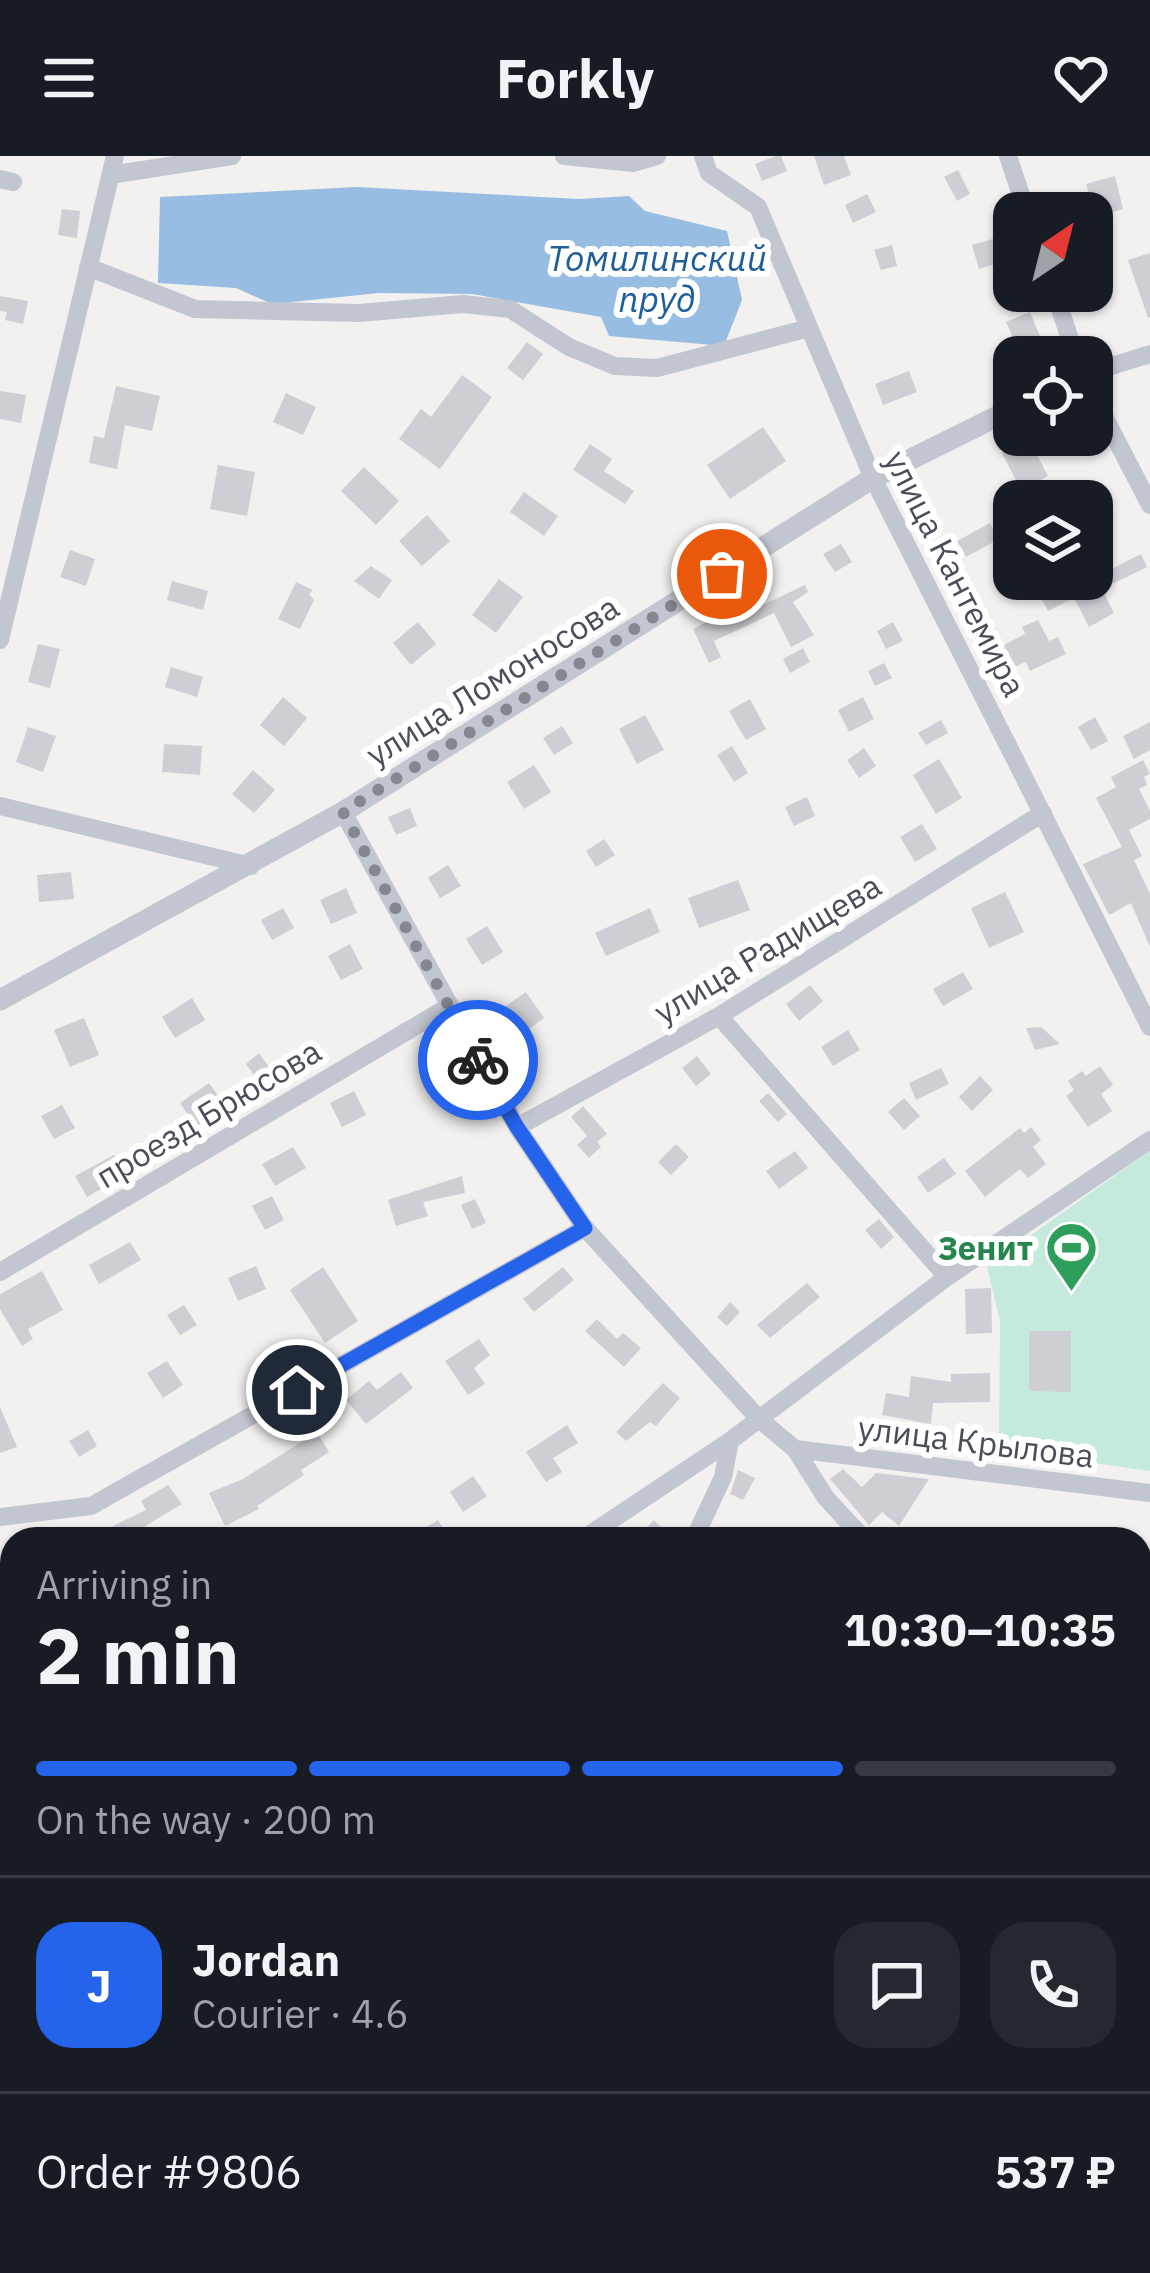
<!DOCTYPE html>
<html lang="en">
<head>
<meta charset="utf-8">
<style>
  body { margin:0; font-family:"IBM Plex Sans",sans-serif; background:#242831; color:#f1f3f6; height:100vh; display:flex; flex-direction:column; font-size:45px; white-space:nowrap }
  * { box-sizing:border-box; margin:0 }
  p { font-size:39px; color:#9ea1a6 }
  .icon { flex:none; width:66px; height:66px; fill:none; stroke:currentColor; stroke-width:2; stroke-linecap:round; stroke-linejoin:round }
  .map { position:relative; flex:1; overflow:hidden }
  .side { position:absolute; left:0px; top:1371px; width:1152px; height:747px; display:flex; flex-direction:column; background:#171b24; border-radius:36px 36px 0 0; box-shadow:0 3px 9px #0004 }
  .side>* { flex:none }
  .needle { width:78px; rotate:35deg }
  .tools { position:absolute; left:993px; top:36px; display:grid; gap:24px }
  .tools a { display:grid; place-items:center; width:120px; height:120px; border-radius:24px; background:#171b24; box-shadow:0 3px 9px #0004; font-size:60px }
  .pin { position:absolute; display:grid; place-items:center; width:102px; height:102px; color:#fff; margin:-51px; border:6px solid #fff; border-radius:50%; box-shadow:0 3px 12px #0007 }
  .courier { position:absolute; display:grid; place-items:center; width:120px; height:120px; margin:-60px; border:9px solid #2563eb; border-radius:50%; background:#fff; color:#222; box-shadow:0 3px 15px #0007 }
  .head em { font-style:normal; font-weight:800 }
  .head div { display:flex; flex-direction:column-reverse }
  .head { display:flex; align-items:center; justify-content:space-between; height:204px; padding:0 36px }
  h1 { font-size:78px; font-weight:800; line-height:90px }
  .bar { display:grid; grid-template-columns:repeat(4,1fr); gap:18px 12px; align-content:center; height:144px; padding:0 36px }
  .bar i { height:15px; border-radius:9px; background:#363941 }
  .bar .current { background:#2563eb }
  .bar p { grid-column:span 4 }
  .line { display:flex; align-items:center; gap:30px; padding:0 36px; border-top:3px solid #363941 }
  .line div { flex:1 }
  .round { display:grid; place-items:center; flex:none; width:126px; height:126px; border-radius:36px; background:#242831 }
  header { display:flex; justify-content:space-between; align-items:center; height:156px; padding:0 36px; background:#171b24; font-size:54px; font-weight:800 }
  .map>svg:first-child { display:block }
  .green { fill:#c4eadd }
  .water { fill:#97bee2 }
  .building { fill:#ceced4 }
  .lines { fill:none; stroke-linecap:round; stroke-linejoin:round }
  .minor { stroke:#c2c6d0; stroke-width:18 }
  .tertiary { stroke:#c2c6d0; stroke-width:21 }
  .done { stroke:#85878f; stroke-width:12; stroke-dasharray:0 21.6 }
  .route { stroke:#2563eb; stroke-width:15 }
  .labels { text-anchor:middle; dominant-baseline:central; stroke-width:12; stroke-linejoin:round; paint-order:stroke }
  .street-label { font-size:33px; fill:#4a4e5b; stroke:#fff }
  .leisure-label { font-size:33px; font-weight:bold; fill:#27864d; stroke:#fff; text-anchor:end }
  .water-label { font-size:36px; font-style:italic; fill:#1e5e9a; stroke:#fff }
</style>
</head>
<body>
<header><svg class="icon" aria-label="menu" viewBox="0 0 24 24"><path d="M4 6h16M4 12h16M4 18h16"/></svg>Forkly<svg class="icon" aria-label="heart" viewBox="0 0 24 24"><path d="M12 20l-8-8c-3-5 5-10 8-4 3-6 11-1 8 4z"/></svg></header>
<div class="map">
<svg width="1150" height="2117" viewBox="0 0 1150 2117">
  <rect width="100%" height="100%" fill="#f2f1f0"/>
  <!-- green -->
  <path class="green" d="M 1150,995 L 1150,1315 L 999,1294 L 1000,1165 L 987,1110 Z"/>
  <!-- water -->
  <path class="water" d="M 357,31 L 579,43 L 629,40 L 645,55 L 727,75 L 742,144 L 724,190 L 609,180 L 601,161 L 472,138 L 379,137 L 272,148 L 236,132 L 158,127 L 160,41 Z"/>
  <!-- building -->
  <path class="building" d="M 776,0 L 781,0 L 787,15 L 762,25 L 755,8 Z
    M 814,0 L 844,0 L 851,19 L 824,29 Z
    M 958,14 L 970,38 L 957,45 L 944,21 Z
    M 1115,20 L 1123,53 L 1095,61 L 1086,28 Z
    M 867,38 L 876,56 L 853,67 L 845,49 Z
    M 62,53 L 80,55 L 77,82 L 58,79 Z
    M 1006,79 L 1013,103 L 979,113 L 972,89 Z
    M 892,89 L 897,110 L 881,114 L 874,94 Z
    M 1150,97 L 1150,161 L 1148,162 L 1128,104 Z
    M 0,140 L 28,145 L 23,168 L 5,164 L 7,156 L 0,155 Z
    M 1030,156 L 1044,190 L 1021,200 L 1006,166 Z
    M 527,186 L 543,198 L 523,224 L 507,212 Z
    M 909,215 L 917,236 L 883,249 L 875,228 Z
    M 462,219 L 492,241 L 440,313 L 399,283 L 421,253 L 431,261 Z
    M 116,230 L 160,240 L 152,275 L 125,269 L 117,313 L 89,307 L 94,280 L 104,282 Z
    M 0,235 L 26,239 L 21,267 L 0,263 Z
    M 286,237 L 316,251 L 303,279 L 273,266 Z
    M 763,271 L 786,305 L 730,343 L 707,309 Z
    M 1029,284 L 1048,320 L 1021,334 L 1002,297 Z
    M 590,288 L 612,303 L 604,315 L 634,335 L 625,348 L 573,314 Z
    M 218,309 L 255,316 L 247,360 L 210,353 Z
    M 364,311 L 399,345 L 376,369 L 341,335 Z
    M 1080,325 L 1089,345 L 1037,345 Z
    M 524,336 L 558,360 L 544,380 L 510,356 Z
    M 427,359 L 450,385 L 422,410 L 399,385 Z
    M 990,367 L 999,383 L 966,401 L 957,385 Z
    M 841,388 L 852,406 L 835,416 L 823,398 Z
    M 70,394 L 95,403 L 86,430 L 60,421 Z
    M 1141,398 L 1147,411 L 1102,433 L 1114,457 L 1089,471 L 1074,442 L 1048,455 L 1031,423 L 1092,423 Z
    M 371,410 L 392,424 L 379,443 L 354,425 Z
    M 499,423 L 523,441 L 496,477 L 472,459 Z
    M 172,425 L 208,435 L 203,454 L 167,444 Z
    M 296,426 L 313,434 L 309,438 L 314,444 L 300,473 L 278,463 Z
    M 805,429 L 808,436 L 793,446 L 814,479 L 791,491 L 774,457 L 714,485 L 721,501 L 709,507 L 693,473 L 725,457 L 729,465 Z
    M 1038,464 L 1049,485 L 1058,481 L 1066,498 L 1030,515 L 1026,506 L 1012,512 L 1002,490 L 1025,478 L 1022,471 Z
    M 418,466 L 436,488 L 411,509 L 393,487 Z
    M 893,466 L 903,485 L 886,493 L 877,475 Z
    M 38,488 L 60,493 L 50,532 L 28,526 Z
    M 803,492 L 810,506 L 790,517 L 783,503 Z
    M 884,507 L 892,522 L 875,530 L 868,515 Z
    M 171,511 L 203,521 L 197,541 L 165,531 Z
    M 283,541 L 307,562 L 284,590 L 260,569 Z
    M 863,541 L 874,563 L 849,576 L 838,554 Z
    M 750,543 L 766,573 L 746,584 L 729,555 Z
    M 645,559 L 664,594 L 637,608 L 619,573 Z
    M 1095,561 L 1108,585 L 1091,594 L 1078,571 Z
    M 941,564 L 948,577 L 926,589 L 918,577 Z
    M 1150,566 L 1150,594 L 1134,603 L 1123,580 Z
    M 562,570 L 573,587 L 554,599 L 543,582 Z
    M 28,571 L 56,580 L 43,616 L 16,606 Z
    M 164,588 L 202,590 L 200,619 L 162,616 Z
    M 732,590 L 748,617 L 734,626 L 717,599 Z
    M 864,592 L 876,610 L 859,622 L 847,604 Z
    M 939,603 L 962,642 L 936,658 L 913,619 Z
    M 1143,604 L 1150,618 L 1144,621 L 1147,629 L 1139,633 L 1150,655 L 1150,663 L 1129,674 L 1142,700 L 1134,704 L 1150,738 L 1150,791 L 1131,747 L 1109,759 L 1083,708 L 1122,691 L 1096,642 L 1116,631 L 1111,621 Z
    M 534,609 L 551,636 L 524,653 L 507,626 Z
    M 253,614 L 275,634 L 254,657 L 232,638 Z
    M 807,641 L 815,660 L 794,670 L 785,651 Z
    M 410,652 L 417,670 L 396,679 L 388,661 Z
    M 922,668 L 937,693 L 915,706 L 900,681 Z
    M 604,683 L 615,699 L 596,711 L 586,695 Z
    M 448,709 L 461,730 L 440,742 L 428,722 Z
    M 71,716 L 74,743 L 39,746 L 37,719 Z
    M 738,724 L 750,754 L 699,772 L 688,742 Z
    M 346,732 L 357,757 L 331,768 L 320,744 Z
    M 1005,736 L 1024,776 L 989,792 L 971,752 Z
    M 283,752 L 294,772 L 272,784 L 261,764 Z
    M 650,752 L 660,776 L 606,800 L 595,777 Z
    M 487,770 L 503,796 L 482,809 L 466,783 Z
    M 350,788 L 363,813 L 341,824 L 328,800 Z
    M 963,816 L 973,833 L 943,850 L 933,833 Z
    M 810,829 L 823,845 L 799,865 L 786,848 Z
    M 526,836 L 544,862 L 521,879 L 503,852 Z
    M 192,842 L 205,864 L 175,882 L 162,861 Z
    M 84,862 L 99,899 L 70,911 L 54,874 Z
    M 1041,871 L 1060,888 L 1035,894 L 1026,872 Z
    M 848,874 L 860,894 L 833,910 L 821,891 Z
    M 259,897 L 274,918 L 259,926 L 246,908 Z
    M 697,900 L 711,918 L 696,930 L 682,912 Z
    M 1100,910 L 1113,929 L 1101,938 L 1112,955 L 1088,971 L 1066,940 L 1074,934 L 1068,925 L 1082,915 L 1086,920 Z
    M 941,912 L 949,928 L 916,944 L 909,927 Z
    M 980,920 L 993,934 L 972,955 L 959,941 Z
    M 209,927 L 226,950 L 196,971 L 180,947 Z
    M 354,935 L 366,959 L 342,971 L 330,947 Z
    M 768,937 L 787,958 L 778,966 L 759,945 Z
    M 904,942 L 920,960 L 904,974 L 888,956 Z
    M 62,949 L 75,972 L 54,983 L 41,960 Z
    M 583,950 L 607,978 L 597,986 L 601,991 L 589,1002 L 577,989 L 587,980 L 571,961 Z
    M 1031,971 L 1041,984 L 1033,991 L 1046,1008 L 1028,1022 L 1020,1013 L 985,1041 L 965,1015 L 1020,972 L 1024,977 Z
    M 676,988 L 689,1001 L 671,1019 L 658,1006 Z
    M 293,991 L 306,1012 L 275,1030 L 262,1008 Z
    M 795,995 L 808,1012 L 779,1033 L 766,1015 Z
    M 114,999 L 125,1019 L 87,1041 L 75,1020 Z
    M 944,1002 L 956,1018 L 928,1037 L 917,1021 Z
    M 462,1020 L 465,1037 L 423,1046 L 428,1060 L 396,1070 L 388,1044 Z
    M 272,1040 L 284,1064 L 265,1074 L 252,1050 Z
    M 475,1043 L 486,1067 L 472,1073 L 461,1049 Z
    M 879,1063 L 894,1081 L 881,1093 L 865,1074 Z
    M 130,1086 L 141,1104 L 99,1128 L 89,1109 Z
    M 256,1110 L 266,1133 L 238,1145 L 228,1122 Z
    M 323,1111 L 358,1165 L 325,1187 L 290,1134 Z
    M 563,1111 L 574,1124 L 534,1156 L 523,1143 Z
    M 42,1115 L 63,1154 L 28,1173 L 33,1183 L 22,1190 L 0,1153 L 0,1138 Z
    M 807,1127 L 820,1141 L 770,1182 L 757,1169 Z
    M 991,1132 L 992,1177 L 966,1178 L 965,1133 Z
    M 730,1146 L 740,1156 L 727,1170 L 717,1161 Z
    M 184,1149 L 197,1169 L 180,1179 L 167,1159 Z
    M 597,1163 L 617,1183 L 623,1177 L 641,1192 L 624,1211 L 585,1175 Z
    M 1029,1175 L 1071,1175 L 1071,1236 L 1029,1235 Z
    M 479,1183 L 490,1199 L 474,1212 L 485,1228 L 468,1239 L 445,1205 Z
    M 167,1205 L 183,1229 L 163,1242 L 147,1217 Z
    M 401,1216 L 413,1232 L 366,1268 L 346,1244 L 369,1225 L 377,1234 Z
    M 990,1217 L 990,1246 L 933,1247 L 931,1268 L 882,1259 L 886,1237 L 909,1241 L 911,1220 L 951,1226 L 951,1218 Z
    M 663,1227 L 680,1242 L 656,1270 L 650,1266 L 626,1285 L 616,1276 Z
    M 0,1251 L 17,1291 L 0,1297 Z
    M 567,1269 L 578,1287 L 553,1302 L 562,1316 L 546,1326 L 526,1296 Z
    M 88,1274 L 97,1290 L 79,1301 L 69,1285 Z
    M 317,1276 L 329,1296 L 301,1314 L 304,1319 L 257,1350 L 259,1353 L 225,1370 L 209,1337 L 243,1323 Z
    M 843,1313 L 862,1331 L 876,1317 L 929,1323 L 899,1370 L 882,1356 L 869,1369 L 830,1323 Z
    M 738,1314 L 755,1322 L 743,1344 L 730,1338 Z
    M 473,1320 L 487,1340 L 463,1356 L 450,1336 Z
    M 168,1329 L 182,1348 L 132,1378 L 135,1383 L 114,1383 L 109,1372 L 146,1354 L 141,1345 Z
    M 438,1364 L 450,1383 L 407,1383 Z
    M 654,1364 L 673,1383 L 635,1383 Z"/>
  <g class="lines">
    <!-- minor -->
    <path class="minor" d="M 564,0 L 634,7 L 657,0
      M 703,0 L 709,17 L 758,51 L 873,322 L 1150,871
      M 1008,0 L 1027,57
      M 110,19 L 232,0
      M 0,23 L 13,26
      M 88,111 L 195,153 L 359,157 L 463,148 L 510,153 L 569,191 L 615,210 L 657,212 L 809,172
      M 1054,135 L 1076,201
      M 1092,216 L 1150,198
      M 1092,237 L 1150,349
      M 0,484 L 115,0
      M 0,650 L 251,710
      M 343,656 L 517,971 L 585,1072 L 759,1263 L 795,1293 L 826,1342 L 864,1383
      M 719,860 L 947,1121
      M 517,971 L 719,860 L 1043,657
      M 0,1116 L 448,851
      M 795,1293 L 1150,1337
      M 0,1361 L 91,1350 L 585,1072
      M 583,1383 L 730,1285 L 947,1121 L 1150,984
      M 694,1383 L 723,1321 L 730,1285
      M 1140,1676 L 1150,1687
      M 0,1692 L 12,1695
      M 1140,1730 L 1150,1724
      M 113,2106 L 114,2117
      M 234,2117 L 261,2106
      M 849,2117 L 858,2106"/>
    <!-- tertiary -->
    <path class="tertiary" d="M 0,844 L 343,656 L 873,322 L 1014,252"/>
  </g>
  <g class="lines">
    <!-- done -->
    <path class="done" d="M 478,904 L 343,656 L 722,418"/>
    <!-- route -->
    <path class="route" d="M 297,1234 L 585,1072 L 517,971 L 478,904"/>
  </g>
  <!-- icons -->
  <defs>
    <symbol id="stadium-pin" viewBox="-11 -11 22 30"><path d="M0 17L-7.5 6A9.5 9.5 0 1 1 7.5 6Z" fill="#2e9e5b" stroke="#fff"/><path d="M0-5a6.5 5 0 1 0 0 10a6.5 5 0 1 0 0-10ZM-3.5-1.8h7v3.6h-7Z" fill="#fff"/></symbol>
  </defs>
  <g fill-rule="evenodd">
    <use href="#stadium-pin" x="1042" y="1062" width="59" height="81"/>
  </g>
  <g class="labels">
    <!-- street labels -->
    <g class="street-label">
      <text transform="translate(956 417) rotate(63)">улица Кантемира</text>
      <text transform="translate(492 524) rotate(-32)">улица Ломоносова</text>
      <text transform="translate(767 792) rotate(-31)">улица Радищева</text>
      <text transform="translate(208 957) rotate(-31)">проезд Брюсова</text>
      <text transform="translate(976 1285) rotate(7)">улица Крылова</text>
    </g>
    <!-- leisure labels -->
    <g class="leisure-label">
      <text x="1033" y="1091">Зенит</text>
    </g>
    <!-- water labels -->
    <g class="water-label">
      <text x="657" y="101">Томилинский<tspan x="657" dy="41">пруд</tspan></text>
    </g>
  </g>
</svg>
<div class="tools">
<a><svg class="needle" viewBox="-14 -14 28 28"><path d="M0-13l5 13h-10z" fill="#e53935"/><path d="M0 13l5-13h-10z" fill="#9ea1a6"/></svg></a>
<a><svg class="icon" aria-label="locate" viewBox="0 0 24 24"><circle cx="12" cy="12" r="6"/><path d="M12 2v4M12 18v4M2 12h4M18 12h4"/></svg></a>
<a><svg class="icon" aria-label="layers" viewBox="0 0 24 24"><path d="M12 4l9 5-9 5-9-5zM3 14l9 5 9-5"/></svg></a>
</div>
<div class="pin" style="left:722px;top:418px;background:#ea580c"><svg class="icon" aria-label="bag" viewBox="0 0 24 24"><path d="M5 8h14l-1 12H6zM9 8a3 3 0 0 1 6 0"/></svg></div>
<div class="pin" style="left:297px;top:1234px;background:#1f2937"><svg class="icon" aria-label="home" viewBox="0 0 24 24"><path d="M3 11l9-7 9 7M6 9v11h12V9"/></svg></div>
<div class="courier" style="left:478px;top:904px"><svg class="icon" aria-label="bike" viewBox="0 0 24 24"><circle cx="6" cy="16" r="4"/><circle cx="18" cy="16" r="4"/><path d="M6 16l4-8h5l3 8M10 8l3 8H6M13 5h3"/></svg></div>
<section class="side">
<div class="head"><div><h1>2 min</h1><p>Arriving in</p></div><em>10:30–10:35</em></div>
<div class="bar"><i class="current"></i><i class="current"></i><i class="current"></i><i></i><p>On the way · 200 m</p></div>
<div class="line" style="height:216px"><b class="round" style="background:#2563eb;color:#fff">J</b><div><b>Jordan</b><p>Courier · 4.6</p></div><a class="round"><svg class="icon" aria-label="chat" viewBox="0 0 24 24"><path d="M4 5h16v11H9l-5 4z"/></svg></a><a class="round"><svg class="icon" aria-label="phone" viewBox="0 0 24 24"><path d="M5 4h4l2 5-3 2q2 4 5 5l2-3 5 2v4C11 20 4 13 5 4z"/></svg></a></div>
<div class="line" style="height:156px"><div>Order #9806</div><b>537 ₽</b></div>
</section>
</div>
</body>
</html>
